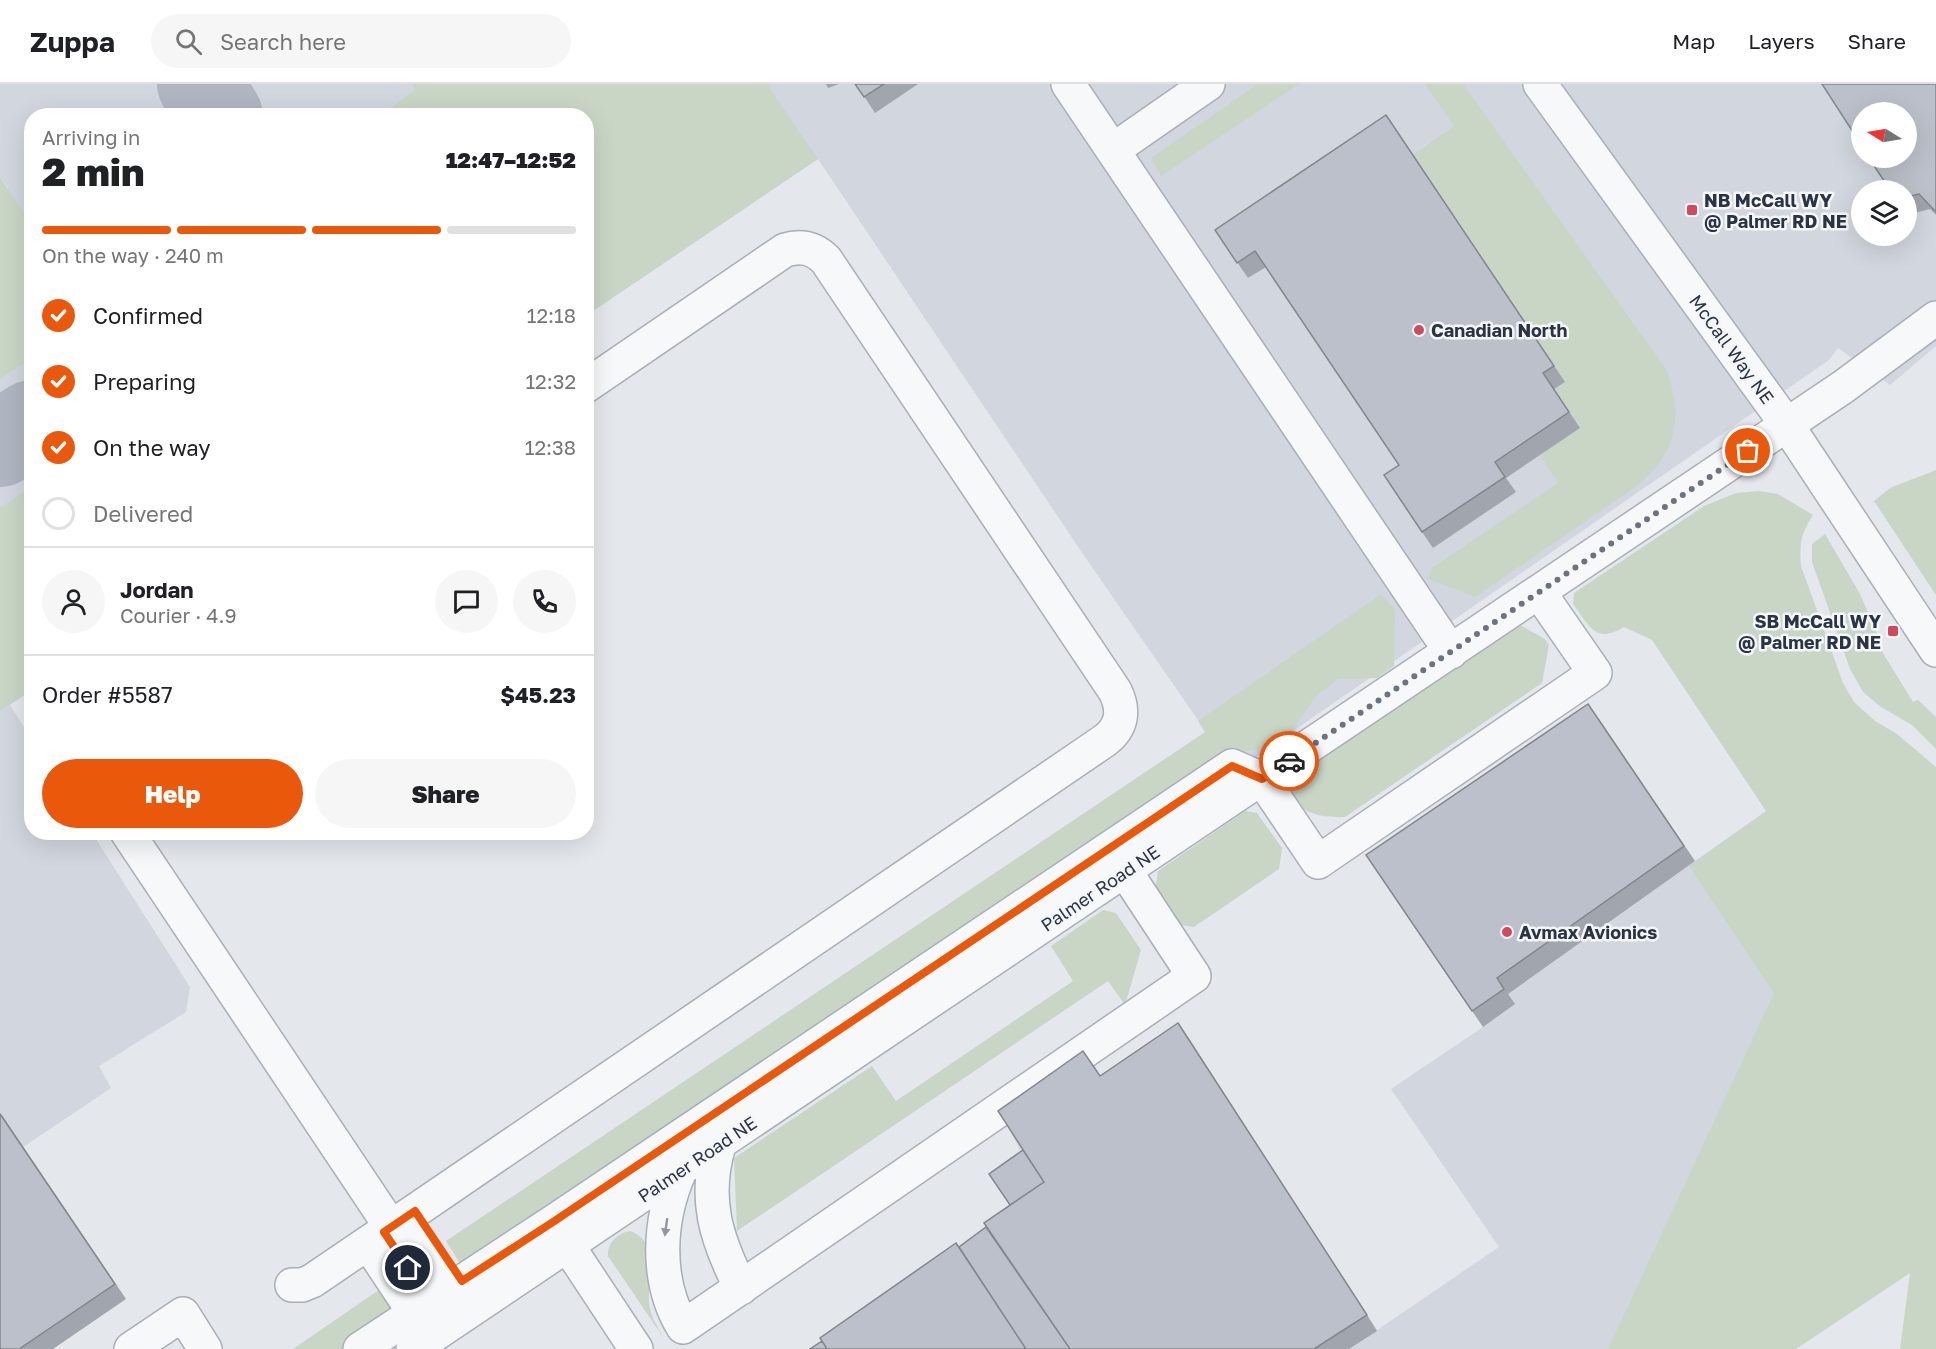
<!DOCTYPE html>
<html lang="en">
<head>
<meta charset="utf-8">
<style>
  body { margin:0; font-family:"Golos Text",sans-serif; background:#f6f6f6; color:#202124; height:100vh; display:flex; flex-direction:column; font-size:22px; white-space:nowrap }
  * { box-sizing:border-box; margin:0 }
  p { font-size:20px; color:#757577 }
  .icon { flex:none; width:33px; height:33px; fill:none; stroke:currentColor; stroke-width:2; stroke-linecap:round; stroke-linejoin:round }
  .map { position:relative; flex:1; overflow:hidden }
  .side { position:absolute; left:24px; top:24px; width:570px; height:732px; display:flex; flex-direction:column; background:#fff; border-radius:24px; box-shadow:0 6px 24px #0002 }
  .side>* { flex:none }
  .needle { width:39px; rotate:281deg }
  .controls { position:absolute; left:1851px; top:18px; display:grid; gap:12px }
  .controls a { display:grid; place-items:center; width:66px; height:66px; border-radius:50%; background:#fff; box-shadow:0 6px 24px #0002; font-size:30px }
  .pin { position:absolute; display:grid; place-items:center; width:51px; height:51px; color:#fff; margin:-26px; border:3px solid #fff; border-radius:50%; box-shadow:0 2px 6px #0007 }
  .courier { position:absolute; display:grid; place-items:center; width:60px; height:60px; margin:-30px; border:4px solid #ea580c; border-radius:50%; background:#fff; color:#222; box-shadow:0 2px 8px #0007 }
  .summary em { font-style:normal; font-weight:800 }
  .summary div { display:flex; flex-direction:column-reverse }
  .summary { display:flex; align-items:center; justify-content:space-between; height:102px; padding:0 18px }
  h1 { font-size:39px; font-weight:800; line-height:45px }
  .bar { display:grid; grid-template-columns:repeat(4,1fr); gap:9px 6px; align-content:center; height:72px; padding:0 18px }
  .bar i { height:8px; border-radius:4px; background:#e0e0e0 }
  .bar .selected { background:#ea580c }
  .bar p { grid-column:span 4 }
  .line { display:flex; align-items:center; gap:15px; padding:0 18px; border-top:2px solid #e0e0e0 }
  .line div { flex:1 }
  .round { display:grid; place-items:center; flex:none; width:63px; height:63px; border-radius:32px; background:#f6f6f6 }
  ol { padding:0 18px; list-style:none }
  li { display:flex; align-items:center; gap:18px; height:66px }
  li p { margin-inline-start:auto }
  li .icon { padding:6px; border-radius:50%; background:#ea580c; color:#fff; stroke-width:4 }
  li:last-child { color:#757577 }
  li i { width:33px; height:33px; border:3px solid #e0e0e0; border-radius:50% }
  .action { display:flex; gap:12px; margin-top:auto; padding:12px 18px }
  .action a { flex:1; height:69px; border-radius:36px; background:#ea580c; color:#fff; font-size:24px; font-weight:800; line-height:69px; text-align:center }
  .action a+a { background:#f6f6f6; color:#202124 }
  header { display:flex; align-items:center; gap:36px; box-sizing:border-box; height:84px; padding:0 30px; background:#fff; border-bottom:2px solid #e0e0e0 }
  header strong { font-size:28px }
  nav { display:flex; gap:33px; margin-inline-start:auto; font-size:21px }
  .search { width:420px; height:54px; background:#f6f6f6; display:flex; align-items:center; gap:15px; box-sizing:border-box; padding:0 21px; border-radius:33px; color:#757577; font-size:22px }
  .map>svg:first-child { display:block }
  .built { fill:#d2d6de; fill-rule:evenodd }
  .green { fill:#c9d6c5 }
  .lines { fill:none; stroke-linecap:round; stroke-linejoin:round }
  .taxiway { stroke:#b0b6c1; stroke-width:86 }
  .minor-casing { stroke:#a9aeb7; stroke-width:36 }
  .minor { stroke:#f7f8fa; stroke-width:33 }
  .wall { fill:#a1a5ae }
  .shaded-wall { fill:#83868d }
  .building { fill:#bbc0ca; stroke:#83868d; stroke-width:1.5 }
  .oneway { fill:#9196a0 }
  .done { stroke:#6c737f; stroke-width:6; stroke-dasharray:0 10.8 }
  .route { stroke:#ea580c; stroke-width:8 }
  .poi-dot { fill:#d1495b; stroke:#f4f6f9; stroke-width:2 }
  .labels { text-anchor:middle; dominant-baseline:central; stroke-width:5; stroke-linejoin:round; paint-order:stroke }
  .poi-label { font-size:18px; font-weight:bold; fill:#2b3445; stroke:#f4f6f9; text-anchor:start }
  .street-label { font-size:18px; fill:#2b3445; stroke:#f4f6f9 }
</style>
</head>
<body>
<header>
<strong>Zuppa</strong>
<div class="search"><svg class="icon" aria-label="search" viewBox="0 0 24 24"><circle cx="10" cy="10" r="6"/><path d="M15 15l6 6"/></svg>Search here</div>
<nav><a>Map</a><a>Layers</a><a>Share</a></nav>
</header>
<div class="map">
<svg width="1936" height="1265" viewBox="0 0 1936 1265">
  <rect width="100%" height="100%" fill="#e4e7ec"/>
  <!-- built -->
  <path class="built" d="M 0,0 L 1936,0 L 1936,262 L 1890,301 L 1838,264 L 1829,276 L 1234,688 L 1085,473 L 818,75 L 587,231 L 586,32 L 32,32 L 32,606 L 10,621 L 31,654 L 32,748 L 92,749 L 190,903 L 186,928 L 99,982 L 111,1004 L 23,1063 L 0,1032 L 0,110 L 8,104 L 0,93 ZM 1862,28 L 1906,28 L 1906,74 L 1862,74 ZM 1862,106 L 1906,106 L 1906,152 L 1862,152 Z
    M 1599,635 L 1695,777 L 1865,658 L 1796,1265 L 837,1265 L 1020,1137 L 1025,1077 L 1008,1042 L 1094,982 L 1111,1007 L 1189,955 L 1377,1246 L 1499,1163 L 1391,1005 L 1483,943 L 1377,787 Z"/>
  <!-- green -->
  <path class="green" d="M 412,0 L 767,0 L 818,75 L 587,231 L 586,32 L 382,31 L 415,6 Z
    M 1258,0 L 1299,0 L 1161,92 L 1151,74 Z
    M 1425,0 L 1463,0 L 1666,285 C 1684,332 1677,370 1637,402 L 1475,513 L 1428,495 L 1432,484 L 1558,399 L 1540,371 L 1554,305 L 1564,297 L 1413,71 L 1454,42 Z
    M 0,93 L 31,140 L 31,274 L 0,295 Z
    M 1936,386 L 1936,511 L 1874,417 L 1890,404 Z
    M 31,403 L 31,606 L 0,627 L 0,424 Z
    M 1759,407 L 1778,410 L 1813,431 C 1801,449 1799,462 1801,482 L 1843,599 L 1854,618 L 1875,637 L 1897,650 L 1936,683 L 1936,1265 L 1900,1265 L 1910,1189 L 1796,1265 L 1608,1265 L 1774,909 L 1689,782 L 1766,727 L 1652,556 L 1624,543 C 1595,561 1589,541 1573,520 L 1574,509 L 1704,422 L 1736,409 Z
    M 1825,450 L 1860,510 L 1879,554 L 1875,556 L 1913,618 L 1918,616 L 1936,633 L 1936,665 L 1912,641 L 1881,623 L 1863,608 L 1850,585 L 1812,478 L 1812,460 Z
    M 1381,510 L 1395,526 L 1394,582 L 1377,594 L 1338,595 L 1316,612 L 1289,651 L 1270,662 L 1235,670 L 463,1184 L 446,1157 L 1205,648 L 1198,637 Z
    M 1520,541 L 1545,555 L 1549,561 L 1542,599 L 1345,733 C 1327,734 1294,731 1292,706 C 1292,702 1294,696 1294,691 Z
    M 1245,727 L 1257,729 L 1282,764 L 1279,785 L 1194,843 L 1179,841 L 1155,807 L 1158,787 Z
    M 1103,826 L 1116,829 L 1141,866 L 1125,921 L 1108,897 L 737,1147 L 734,1074 L 872,982 L 896,1017 L 1073,897 L 1051,862 Z
    M 630,1147 C 663,1160 647,1193 649,1218 C 650,1231 657,1242 663,1253 L 608,1172 C 607,1159 618,1149 630,1147 Z
    M 386,1201 L 404,1227 L 349,1265 L 293,1265 Z"/>
  <g class="lines">
    <!-- taxiway -->
    <path class="taxiway" d="M 200,0 L 220,32
      M 0,360 L 32,339"/>
    <defs>
      <path id="minor" d="M 1068,0 L 1451,568
        M 1540,0 L 1787,341 L 1936,566
        M 1113,66 L 1208,0
        M 127,748 L 391,1143
        M 719,1061 C 703,1115 716,1155 741,1204
        M 680,1087 C 658,1136 655,1197 683,1243 L 1194,892 L 1125,787
        M 399,1138 L 457,1226
        M 368,1159 L 425,1245
        M 568,1162 L 636,1265
        M 292,1201 L 302,1201 L 312,1197 L 368,1159 L 1104,657 C 1122,644 1125,627 1115,607 L 826,176 C 814,164 802,161 785,166 L 586,302
        M 131,1265 L 183,1230 L 205,1265
        M 360,1265 L 553,1138 L 1232,682 L 1262,695 L 1318,778 L 1595,589 L 1539,508
        M 413,1265 L 1843,303 L 1936,234"/>
    </defs>
    <!-- minor casing -->
    <use href="#minor" class="minor-casing"/>
    <!-- minor -->
    <use href="#minor" class="minor"/>
  </g>
  <!-- wall -->
  <path class="wall" d="M 826,0 L 839,0 L 828,4 Z
    M 856,0 L 918,0 L 875,29 Z
    M 1936,0 L 1936,131 L 1930,125 L 1907,131 L 1906,106 Z
    M 1397,47 L 1565,298 L 1554,305 L 1580,344 L 1506,394 L 1516,408 L 1433,464 L 1422,448 L 1399,381 L 1266,183 L 1248,194 L 1215,146 Z
    M 1599,635 L 1695,777 L 1508,910 L 1515,920 L 1483,943 L 1366,771 Z
    M 1178,939 L 1377,1247 L 1349,1265 L 810,1265 L 959,1163 L 986,1143 L 1010,1121 L 1023,1066 L 1100,992 Z
    M 2,1031 L 126,1215 L 53,1265 L 0,1265 Z"/>
  <!-- shaded-wall -->
  <path class="shaded-wall" d="M 1178,939 L 1189,955 L 1377,1247 L 1367,1231 Z"/>
  <!-- building -->
  <path class="building" d="M 855,0 L 884,0 L 864,13 Z
    M 1822,0 L 1936,0 L 1936,128 L 1919,110 L 1906,113 L 1906,106 L 1890,106 L 1869,74 L 1906,74 L 1906,28 L 1862,28 L 1862,62 Z
    M 1386,31 L 1554,282 L 1543,289 L 1569,328 L 1495,378 L 1505,393 L 1422,448 L 1384,391 L 1399,381 L 1255,167 L 1237,179 L 1215,146 Z
    M 1588,620 L 1684,762 L 1497,894 L 1504,905 L 1472,927 L 1366,771 Z
    M 1178,939 L 1367,1231 L 1314,1265 L 1070,1265 L 984,1139 L 1044,1098 L 998,1027 L 1083,967 L 1100,992 Z
    M 0,1030 L 115,1200 L 19,1265 L 0,1265 Z
    M 1023,1066 L 1044,1098 L 1010,1121 L 989,1090 Z
    M 986,1143 L 1070,1265 L 1026,1265 L 959,1163 Z
    M 956,1159 L 1026,1265 L 827,1265 L 820,1254 Z
    M 822,1257 L 827,1265 L 810,1265 Z"/>
  <!-- one-way arrows -->
  <defs><path id="oneway-solid" d="M-6-.8H1V-3.2L6.5 0L1 3.2V.8H-6Z" transform="scale(1.5)"/></defs>
  <use class="oneway" href="#oneway-solid" transform="translate(666 1143) rotate(98)"/>
  <g class="lines">
    <!-- done -->
    <path class="done" d="M 1289,677 L 1748,367"/>
    <!-- route -->
    <path class="route" d="M 408,1184 L 384,1148 L 415,1127 L 462,1197 L 553,1138 L 1232,682 L 1262,695 L 1289,677"/>
  </g>
  <!-- markers -->
  <g class="poi-dot">
    <rect x="1686" y="120" width="12" height="12" rx="3"/>
    <circle cx="1419" cy="246" r="6"/>
    <rect x="1887" y="541" width="12" height="12" rx="3"/>
    <circle cx="1507" cy="848" r="6"/>
  </g>
  <g class="labels">
    <!-- poi labels -->
    <g class="poi-label">
      <text x="1704" y="116">NB McCall WY<tspan x="1704" dy="21">@ Palmer RD NE</tspan></text>
      <text x="1431" y="246">Canadian North</text>
      <text x="1881" y="537" text-anchor="end">SB McCall WY<tspan x="1881" dy="21">@ Palmer RD NE</tspan></text>
      <text x="1519" y="848">Avmax Avionics</text>
    </g>
    <!-- street labels -->
    <g class="street-label">
      <text transform="translate(1732 265) rotate(54)">McCall Way NE</text>
      <text transform="translate(1100 804) rotate(-34)">Palmer Road NE</text>
      <text transform="translate(697 1075) rotate(-34)">Palmer Road NE</text>
    </g>
  </g>
</svg>
<div class="controls">
<a><svg class="needle" viewBox="-14 -14 28 28"><path d="M0-13l5 13h-10z" fill="#e53935"/><path d="M0 13l5-13h-10z" fill="#757577"/></svg></a>
<a><svg class="icon" aria-label="layers" viewBox="0 0 24 24"><path d="M12 4l9 5-9 5-9-5zM3 14l9 5 9-5"/></svg></a>
</div>
<div class="pin" style="left:1748px;top:367px;background:#ea580c"><svg class="icon" aria-label="bag" viewBox="0 0 24 24"><path d="M5 8h14l-1 12H6zM9 8a3 3 0 0 1 6 0"/></svg></div>
<div class="pin" style="left:408px;top:1184px;background:#1f2937"><svg class="icon" aria-label="home" viewBox="0 0 24 24"><path d="M3 11l9-7 9 7M6 9v11h12V9"/></svg></div>
<div class="courier" style="left:1289px;top:677px"><svg class="icon" aria-label="car" viewBox="0 0 24 24"><path d="M5 17H2v-5l4-1 3-4h7l3 4 3 1v5h-3M9 17h6M6 11h13"/><circle cx="7" cy="17" r="2"/><circle cx="17" cy="17" r="2"/></svg></div>
<section class="side">
<div class="summary"><div><h1>2 min</h1><p>Arriving in</p></div><em>12:47–12:52</em></div>
<div class="bar"><i class="selected"></i><i class="selected"></i><i class="selected"></i><i></i><p>On the way · 240 m</p></div>
<ol>
<li><svg class="icon" aria-label="check" viewBox="0 0 24 24"><path d="M5 12l5 5 9-10"/></svg>Confirmed<p>12:18</p></li>
<li><svg class="icon" aria-label="check" viewBox="0 0 24 24"><path d="M5 12l5 5 9-10"/></svg>Preparing<p>12:32</p></li>
<li><svg class="icon" aria-label="check" viewBox="0 0 24 24"><path d="M5 12l5 5 9-10"/></svg>On the way<p>12:38</p></li>
<li><i></i>Delivered</li>
</ol>
<div class="line" style="height:108px"><a class="round"><svg class="icon" aria-label="person" viewBox="0 0 24 24"><circle cx="12" cy="8" r="4"/><path d="M4 21q1-7 8-7t8 7"/></svg></a><div><b>Jordan</b><p>Courier · 4.9</p></div><a class="round"><svg class="icon" aria-label="chat" viewBox="0 0 24 24"><path d="M4 5h16v11H9l-5 4z"/></svg></a><a class="round"><svg class="icon" aria-label="phone" viewBox="0 0 24 24"><path d="M5 4h4l2 5-3 2q2 4 5 5l2-3 5 2v4C11 20 4 13 5 4z"/></svg></a></div>
<div class="line" style="height:78px"><div>Order #5587</div><b>$45.23</b></div>
<div class="action"><a>Help</a><a>Share</a></div>
</section>
</div>
</body>
</html>
